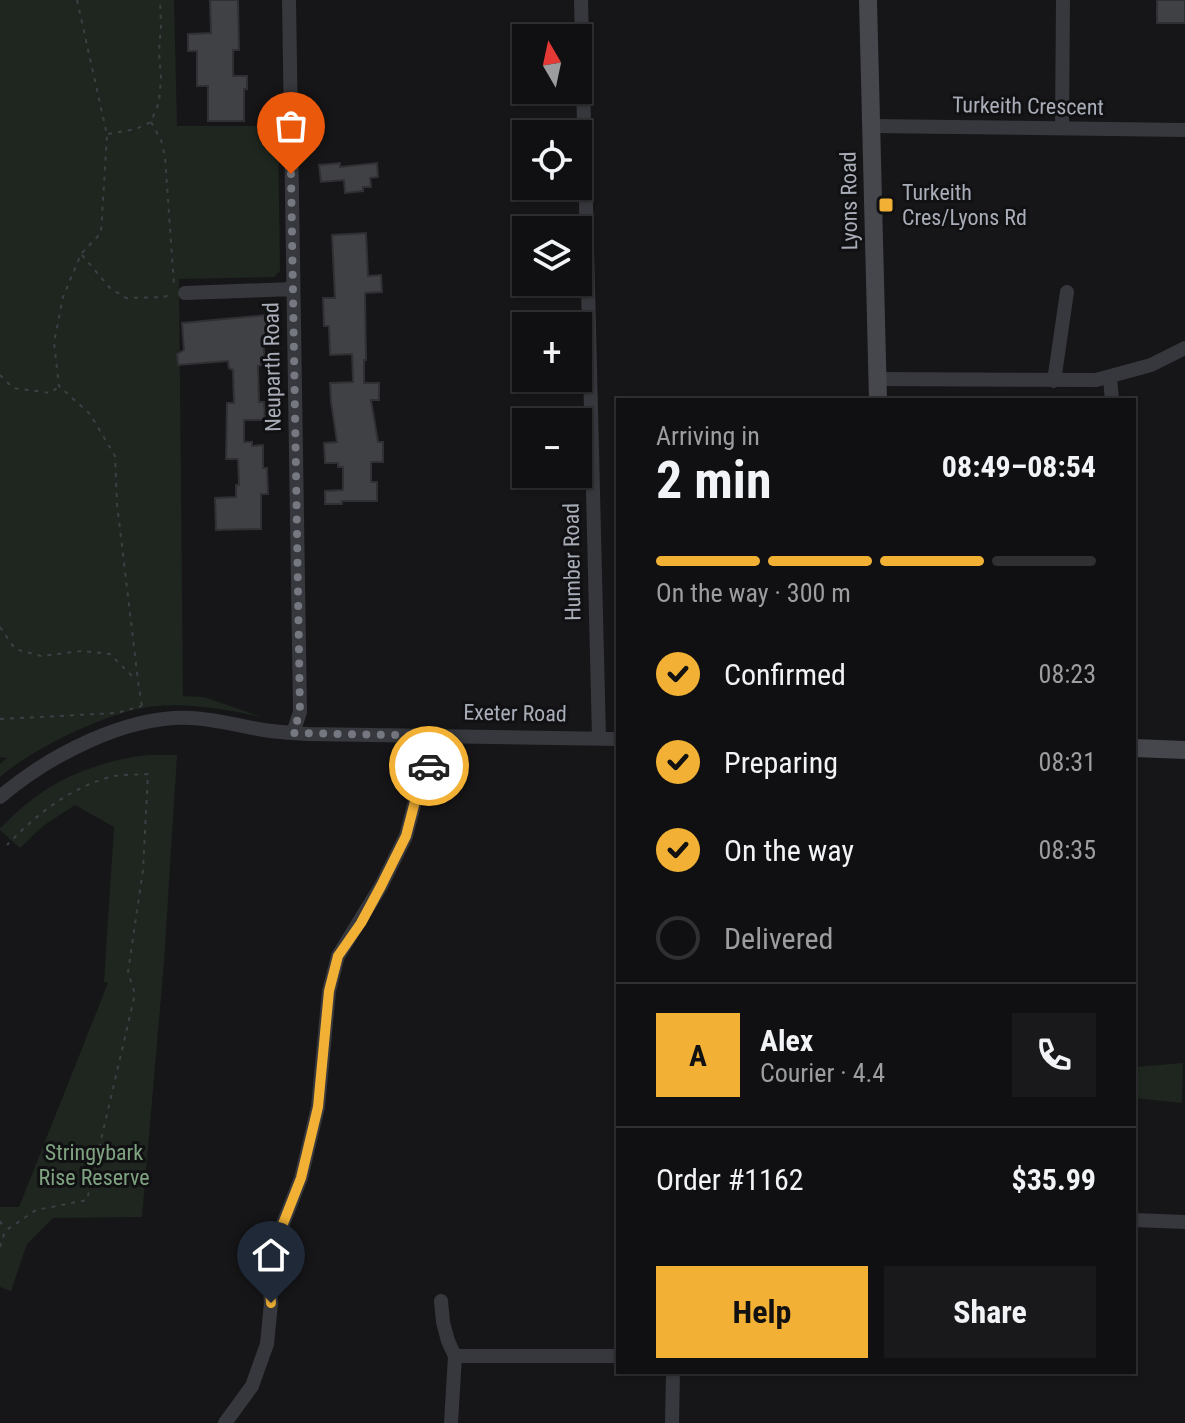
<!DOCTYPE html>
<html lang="en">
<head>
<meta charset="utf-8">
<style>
  body { margin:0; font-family:"Roboto Condensed",sans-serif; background:#19191b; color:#f1f3f6; height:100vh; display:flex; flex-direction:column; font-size:30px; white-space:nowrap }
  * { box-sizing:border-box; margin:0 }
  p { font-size:26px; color:#9c9d9f }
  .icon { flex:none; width:44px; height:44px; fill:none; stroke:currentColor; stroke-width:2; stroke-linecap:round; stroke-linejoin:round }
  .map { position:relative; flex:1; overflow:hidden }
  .side { position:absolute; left:616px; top:398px; width:520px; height:976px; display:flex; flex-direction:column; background:#101012; border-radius:0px; box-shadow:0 2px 6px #0004,0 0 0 2px #303032 }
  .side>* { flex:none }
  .needle { width:52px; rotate:351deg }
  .tools { position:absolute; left:512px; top:24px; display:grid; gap:16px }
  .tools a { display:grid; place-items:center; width:80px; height:80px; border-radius:0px; background:#101012; box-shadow:0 2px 6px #0004,0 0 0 2px #303032; font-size:40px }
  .pin { position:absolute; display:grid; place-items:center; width:68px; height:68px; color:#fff; margin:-82px -34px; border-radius:50% 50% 50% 0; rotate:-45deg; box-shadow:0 0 8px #0007 }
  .pin .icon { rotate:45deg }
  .courier { position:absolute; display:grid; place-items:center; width:80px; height:80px; margin:-40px; border:6px solid #f2b134; border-radius:50%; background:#fff; color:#222; box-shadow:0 2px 10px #0007 }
  .overview em { font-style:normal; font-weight:700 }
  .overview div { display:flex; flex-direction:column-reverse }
  .overview { display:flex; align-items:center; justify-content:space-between; height:136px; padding:0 40px }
  h1 { font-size:52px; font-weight:700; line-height:60px }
  .bar { display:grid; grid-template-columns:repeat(4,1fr); gap:12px 8px; align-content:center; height:96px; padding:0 40px }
  .bar i { height:10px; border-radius:6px; background:#303032 }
  .bar .active { background:#f2b134 }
  .bar p { grid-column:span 4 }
  .line { display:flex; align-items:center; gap:20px; padding:0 40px; border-top:2px solid #303032 }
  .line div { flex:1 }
  .round { display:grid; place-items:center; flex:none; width:84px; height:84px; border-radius:0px; background:#19191b }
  ol { padding:0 40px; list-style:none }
  li { display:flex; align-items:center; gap:24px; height:88px }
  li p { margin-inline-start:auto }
  li .icon { padding:8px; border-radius:50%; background:#f2b134; color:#111; stroke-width:4 }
  li:last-child { color:#9c9d9f }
  li i { width:44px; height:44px; border:4px solid #303032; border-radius:50% }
  .primary-button { display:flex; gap:16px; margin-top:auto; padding:16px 40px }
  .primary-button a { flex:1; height:92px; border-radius:0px; background:#f2b134; color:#111; font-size:32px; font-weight:700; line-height:92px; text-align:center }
  .primary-button a+a { background:#19191b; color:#f1f3f6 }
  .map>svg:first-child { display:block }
  .green { fill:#1e261f }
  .building { fill:#404145; stroke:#303034; stroke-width:2 }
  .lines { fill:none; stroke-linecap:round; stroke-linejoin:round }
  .path { stroke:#3d3f44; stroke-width:2; stroke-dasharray:4 6; stroke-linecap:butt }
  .minor { stroke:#37383d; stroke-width:14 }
  .secondary { stroke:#45474d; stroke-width:18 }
  .done { stroke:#757880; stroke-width:8; stroke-dasharray:0 14.4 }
  .route { stroke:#f2b134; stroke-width:10 }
  .poi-dot { fill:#f2b134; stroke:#111113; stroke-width:3 }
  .labels { text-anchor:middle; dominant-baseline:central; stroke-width:6; stroke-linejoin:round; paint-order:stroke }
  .street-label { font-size:22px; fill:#a8adb8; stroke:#111113 }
  .poi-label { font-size:22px; fill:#a8adb8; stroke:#111113; text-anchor:start }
  .park-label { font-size:22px; fill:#7fa381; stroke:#111113 }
</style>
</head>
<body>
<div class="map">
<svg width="1185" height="1423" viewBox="0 0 1185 1423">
  <rect width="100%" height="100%" fill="#161618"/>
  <!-- green -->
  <path class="green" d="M 0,0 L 174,0 L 177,126 L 278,126 L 280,271 L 274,277 L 179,279 L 183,696 L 204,697 L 262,717 C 227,710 193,703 157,706 C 113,709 33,748 0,777 L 0,764 L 7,758 L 0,757 Z
    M 148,755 L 177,755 L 164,962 L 142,1217 L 53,1218 L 27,1244 L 11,1291 L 0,1287 L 0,1207 L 19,1207 L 108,983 L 104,982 L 114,827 L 75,805 L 43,826 L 20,848 L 0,830 L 0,828 C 9,820 18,810 28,803 C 61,775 105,760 148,755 Z
    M 1183,1063 L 1182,1103 L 1134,1098 L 1134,1067 Z"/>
  <!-- building -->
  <path class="building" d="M 210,0 L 238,0 L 239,50 L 233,50 L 233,76 L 247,76 L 247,89 L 244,89 L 244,121 L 208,121 L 208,86 L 197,86 L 197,51 L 188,51 L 188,34 L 211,33 Z
    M 1157,0 L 1185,0 L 1185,23 L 1157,23 Z
    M 340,163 L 340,167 L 377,163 L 378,177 L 370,178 L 371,187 L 363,187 L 363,191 L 345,193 L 344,180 L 321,182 L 319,165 Z
    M 366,233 L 368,276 L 381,275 L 382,292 L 365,293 L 366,360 L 364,360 L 364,383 L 379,383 L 379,400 L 371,400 L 378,442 L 383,442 L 383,462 L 371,462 L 371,482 L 377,482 L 377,501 L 342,501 L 342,504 L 325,504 L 325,491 L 343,490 L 343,467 L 338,467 L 338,463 L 325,463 L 324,443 L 337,442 L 331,402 L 330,383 L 353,382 L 353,378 L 352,354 L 330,355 L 329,326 L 324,326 L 323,298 L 335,298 L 332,235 Z
    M 266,315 L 268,329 L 265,328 L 266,338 L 263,338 L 265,364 L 258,366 L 259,402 L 264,402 L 265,420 L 244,420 L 244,442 L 252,442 L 252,446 L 263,445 L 263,468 L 267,468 L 268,494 L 261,494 L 261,529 L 216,530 L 215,498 L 236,497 L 236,485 L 239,485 L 238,459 L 226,459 L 227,403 L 234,403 L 233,370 L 229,368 L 228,361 L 178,365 L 177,354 L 184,350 L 182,323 Z"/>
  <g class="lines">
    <!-- path -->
    <path class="path" d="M 77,0 L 107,135 L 101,233 L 81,254 L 63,297 L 54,343 L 59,386 L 90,414 L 115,456 L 117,504 L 138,681 L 142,706
      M 151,122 L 161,140 L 165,157 L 174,285
      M 108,134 L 136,129 L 151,122 L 159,102 L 161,78 L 159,51 L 161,25 L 160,0
      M 82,255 L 110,288 L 126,298 L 164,297 L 172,294
      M 0,375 L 13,388 L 51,393 L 58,387
      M 0,627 L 15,649 L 41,656 L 82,651 L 110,654 L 136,680
      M 0,719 L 116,713 L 142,706
      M 0,1221 L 5,1230
      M 0,1247 L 5,1231 L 36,1210 L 87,1200 L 135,994 L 128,972 L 143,870 L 148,774 C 136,775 122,774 110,777 C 68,789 37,814 7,845"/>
    <!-- minor -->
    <path class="minor" d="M 289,0 L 300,712 L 293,733
      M 581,0 L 599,738
      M 871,126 L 1185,130
      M 1062,128 L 1063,0
      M 185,293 L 293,289
      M 1110,378 L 1112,400
      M 877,379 L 1096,380 L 1151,365 L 1185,348
      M 1054,381 L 1067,292
      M 0,797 C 48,756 126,715 191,718 C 214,719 236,725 258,729 C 274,732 291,733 308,734 L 618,739
      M 1134,1220 L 1185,1222
      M 441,1301 L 443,1322 L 448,1341 L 455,1356 L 451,1423
      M 455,1356 L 618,1356
      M 225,1423 L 252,1386 L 267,1344 L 271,1303 L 268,1262 L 301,1178 L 318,1107 L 329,991 L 338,956 L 381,886 L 406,836 L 419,786 L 443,736
      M 672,1423 L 673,1372"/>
    <!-- secondary -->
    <path class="secondary" d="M 868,0 L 878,400
      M 1134,748 L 1185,750"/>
  </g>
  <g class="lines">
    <!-- done -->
    <path class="done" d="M 291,174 L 300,712 L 293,733 L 443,736 L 429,766"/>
    <!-- route -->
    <path class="route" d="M 271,1303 L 268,1262 L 301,1178 L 318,1107 L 329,991 L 338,956 L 361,923 L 381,886 L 406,836 L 419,786 L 429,766"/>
  </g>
  <!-- markers -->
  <rect class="poi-dot" x="878" y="197" width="16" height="16" rx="4"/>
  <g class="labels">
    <!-- street labels -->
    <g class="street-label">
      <text transform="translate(1028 106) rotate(1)">Turkeith Crescent</text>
      <text transform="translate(849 201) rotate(-91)">Lyons Road</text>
      <text transform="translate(272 367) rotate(-91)">Neuparth Road</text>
      <text transform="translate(572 562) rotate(-91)">Humber Road</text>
      <text transform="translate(515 713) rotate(1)">Exeter Road</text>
    </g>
    <!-- poi labels -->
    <g class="poi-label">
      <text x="902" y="192">Turkeith<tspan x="902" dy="25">Cres/Lyons Rd</tspan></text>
    </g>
    <!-- park labels -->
    <g class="park-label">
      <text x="94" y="1152">Stringybark<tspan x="94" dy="25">Rise Reserve</tspan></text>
    </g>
  </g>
</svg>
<div class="tools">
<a><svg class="needle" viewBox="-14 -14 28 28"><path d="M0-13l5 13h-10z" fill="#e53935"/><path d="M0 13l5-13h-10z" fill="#9c9d9f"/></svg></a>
<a><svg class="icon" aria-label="locate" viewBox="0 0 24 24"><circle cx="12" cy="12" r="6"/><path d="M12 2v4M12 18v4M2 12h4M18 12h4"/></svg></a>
<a><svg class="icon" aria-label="layers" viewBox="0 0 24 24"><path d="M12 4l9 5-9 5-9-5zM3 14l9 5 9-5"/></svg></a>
<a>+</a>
<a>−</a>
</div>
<div class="pin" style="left:291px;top:174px;background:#ea580c"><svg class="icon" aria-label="bag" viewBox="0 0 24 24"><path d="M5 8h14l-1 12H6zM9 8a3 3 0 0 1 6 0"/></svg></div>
<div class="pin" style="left:271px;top:1303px;background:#1f2937"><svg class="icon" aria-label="home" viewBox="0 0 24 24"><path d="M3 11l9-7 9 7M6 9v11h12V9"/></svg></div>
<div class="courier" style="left:429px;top:766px"><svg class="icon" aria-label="car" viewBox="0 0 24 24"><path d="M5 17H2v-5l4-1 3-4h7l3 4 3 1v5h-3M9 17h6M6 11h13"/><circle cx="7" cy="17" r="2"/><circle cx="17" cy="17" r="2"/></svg></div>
<section class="side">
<div class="overview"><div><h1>2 min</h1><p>Arriving in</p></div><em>08:49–08:54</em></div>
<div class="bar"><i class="active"></i><i class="active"></i><i class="active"></i><i></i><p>On the way · 300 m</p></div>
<ol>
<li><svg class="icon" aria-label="check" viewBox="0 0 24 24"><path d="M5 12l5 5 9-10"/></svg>Confirmed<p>08:23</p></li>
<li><svg class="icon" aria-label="check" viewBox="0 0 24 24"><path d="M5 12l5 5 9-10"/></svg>Preparing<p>08:31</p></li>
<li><svg class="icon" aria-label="check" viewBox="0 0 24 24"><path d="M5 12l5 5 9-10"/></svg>On the way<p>08:35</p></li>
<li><i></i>Delivered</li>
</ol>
<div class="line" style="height:144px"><b class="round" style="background:#f2b134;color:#111">A</b><div><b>Alex</b><p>Courier · 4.4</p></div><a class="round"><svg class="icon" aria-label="phone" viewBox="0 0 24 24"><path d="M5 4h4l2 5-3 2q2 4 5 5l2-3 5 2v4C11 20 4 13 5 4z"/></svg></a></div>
<div class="line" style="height:104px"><div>Order #1162</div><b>$35.99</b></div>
<div class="primary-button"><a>Help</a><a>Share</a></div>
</section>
</div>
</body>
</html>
